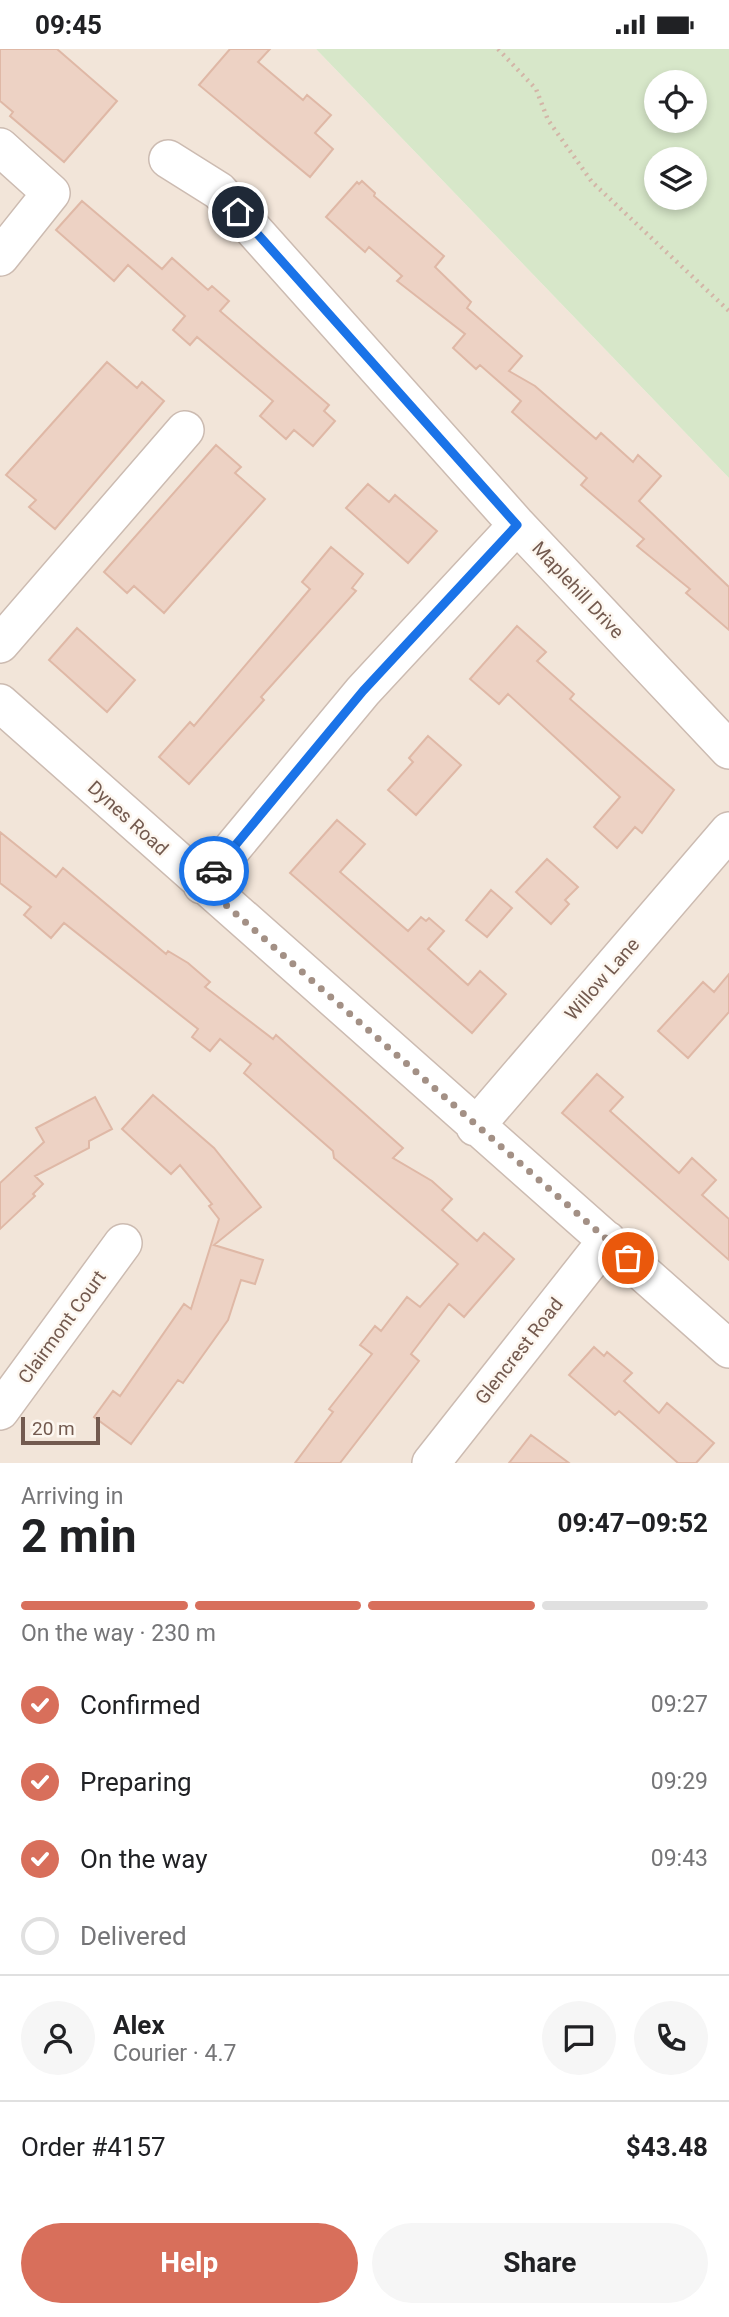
<!DOCTYPE html>
<html lang="en">
<head>
<meta charset="utf-8">
<style>
  body { margin:0; font-family:Roboto,sans-serif; background:#f6f6f6; color:#202124; height:100vh; display:flex; flex-direction:column; font-size:26px; white-space:nowrap }
  * { box-sizing:border-box; margin:0 }
  p { font-size:23px; color:#757577 }
  .icon { flex:none; width:38px; height:38px; fill:none; stroke:currentColor; stroke-width:2; stroke-linecap:round; stroke-linejoin:round }
  .map { position:relative; height:1414px; overflow:hidden }
  .side { display:flex; flex-direction:column; background:#fff; flex:1 }
  .side>* { flex:none }
  .fabs { position:absolute; left:644px; top:21px; display:grid; gap:14px }
  .fabs a { display:grid; place-items:center; width:63px; height:63px; border-radius:50%; background:#fff; box-shadow:0 4px 10px #0003; font-size:35px }
  .scale { position:absolute; left:21px; bottom:18px; width:79px; box-sizing:border-box; padding-left:7px; border:4px solid #735a4f; border-top:0; font-size:19px; line-height:24px; white-space:nowrap; color:#735a4f; -webkit-text-stroke:5px #fdf7f0; paint-order:stroke }
  .pin { position:absolute; display:grid; place-items:center; width:60px; height:60px; color:#fff; margin:-30px; border:4px solid #fff; border-radius:50%; box-shadow:0 2px 7px #0007 }
  .courier { position:absolute; display:grid; place-items:center; width:70px; height:70px; margin:-35px; border:5px solid #1a73e8; border-radius:50%; background:#fff; color:#222; box-shadow:0 2px 9px #0007 }
  .headline em { font-style:normal; font-weight:700 }
  .headline div { display:flex; flex-direction:column-reverse }
  .headline { display:flex; align-items:center; justify-content:space-between; height:119px; padding:0 21px }
  h1 { font-size:46px; font-weight:700; line-height:52px }
  .bar { display:grid; grid-template-columns:repeat(4,1fr); gap:10px 7px; align-content:center; height:84px; padding:0 21px }
  .bar i { height:9px; border-radius:5px; background:#e0e0e0 }
  .bar .selected { background:#d86f5b }
  .bar p { grid-column:span 4 }
  .line { display:flex; align-items:center; gap:18px; padding:0 21px; border-top:2px solid #e0e0e0 }
  .line div { flex:1 }
  .round { display:grid; place-items:center; flex:none; width:74px; height:74px; border-radius:37px; background:#f6f6f6 }
  ol { padding:0 21px; list-style:none }
  li { display:flex; align-items:center; gap:21px; height:77px }
  li p { margin-inline-start:auto }
  li .icon { padding:7px; border-radius:50%; background:#d86f5b; color:#fff; stroke-width:4 }
  li:last-child { color:#757577 }
  li i { width:38px; height:38px; border:4px solid #e0e0e0; border-radius:50% }
  .cta { display:flex; gap:14px; margin-top:auto; padding:14px 21px }
  .cta a { flex:1; height:80px; border-radius:42px; background:#d86f5b; color:#fff; font-size:28px; font-weight:700; line-height:80px; text-align:center }
  .cta a+a { background:#f6f6f6; color:#202124 }
  .status { display:flex; justify-content:space-between; align-items:center; height:49px; padding:0 35px; background:#fff; direction:ltr }
  .status svg { height:19px; fill:currentColor }
  .map>svg:first-child { display:block }
  .residential { fill:#f2e5d9 }
  .green { fill:#d7e7c9; fill-rule:evenodd }
  .building { fill:#edd2c4; stroke:#dfb8a6; stroke-width:2 }
  .lines { fill:none; stroke-linecap:round; stroke-linejoin:round }
  .minor-casing { stroke:#ccbbb1; stroke-width:40 }
  .path { stroke:#d3b5a7; stroke-width:4.5; stroke-dasharray:2 5; stroke-linecap:butt }
  .minor { stroke:#fff; stroke-width:37 }
  .done { stroke:#a39085; stroke-width:7; stroke-dasharray:0 12.6 }
  .route { stroke:#1a73e8; stroke-width:9 }
  .labels { text-anchor:middle; dominant-baseline:central; stroke-width:5; stroke-linejoin:round; paint-order:stroke }
  .street-label { font-size:19px; fill:#735a4f; stroke:#fdf7f0 }
</style>
</head>
<body>
<div class="status"><b>09:45</b><svg viewBox="0 0 49 12"><path d="M0 12V9h3v3zM5 12V6h3v6zM10 12V3h3v9zM15 12V0h3v12zM26 1h20v11H26zM47 4h2v5h-2z"/></svg></div>
<div class="map">
<svg width="729" height="1414" viewBox="0 0 729 1414">
  <rect width="100%" height="100%" fill="#fbf3ea"/>
  <!-- residential -->
  <path class="residential" d="M 0,0 L 316,0 L 729,429 L 729,1414 L 0,1414 Z"/>
  <!-- green -->
  <path class="green" d="M 316,0 L 729,0 L 729,429 ZM 656,33 L 695,33 L 695,72 L 656,72 ZM 656,110 L 695,110 L 695,149 L 656,149 Z"/>
  <!-- building -->
  <path class="building" d="M 0,0 L 57,0 L 117,52 L 64,113 L 10,67 L 13,63 L 0,52 Z
    M 230,0 L 270,0 L 258,13 L 303,51 L 307,46 L 331,66 L 315,84 L 333,100 L 310,128 L 199,36 Z
    M 362,132 L 375,144 L 374,147 L 444,207 L 435,218 L 471,253 L 467,259 L 522,307 L 509,322 L 535,337 L 596,390 L 601,384 L 633,413 L 638,406 L 661,427 L 639,452 L 729,538 L 729,581 L 686,544 L 690,540 L 637,497 L 644,490 L 581,436 L 587,429 L 512,363 L 521,352 L 480,316 L 476,320 L 453,299 L 465,285 L 397,232 L 402,227 L 369,198 L 365,203 L 326,168 L 357,133 L 359,135 Z
    M 82,152 L 162,220 L 172,209 L 208,241 L 212,237 L 229,252 L 220,262 L 329,356 L 324,362 L 335,372 L 313,397 L 294,381 L 286,390 L 260,367 L 273,352 L 197,288 L 190,296 L 173,281 L 185,267 L 128,216 L 114,232 L 56,181 Z
    M 107,313 L 137,339 L 142,333 L 164,352 L 55,480 L 29,458 L 36,451 L 6,426 Z
    M 216,396 L 241,418 L 235,424 L 265,450 L 164,564 L 134,537 L 127,544 L 104,523 Z
    M 368,435 L 389,453 L 395,446 L 437,482 L 408,514 L 346,459 Z
    M 331,498 L 363,525 L 352,539 L 356,542 L 261,648 L 264,651 L 189,735 L 159,708 L 190,673 L 194,677 L 310,540 L 302,533 Z
    M 517,577 L 546,603 L 537,612 L 574,645 L 570,650 L 674,741 L 642,784 L 635,778 L 617,799 L 594,778 L 620,748 L 508,645 L 499,655 L 470,630 Z
    M 77,579 L 135,631 L 107,663 L 49,611 Z
    M 428,687 L 461,716 L 416,766 L 388,741 L 413,713 L 409,709 Z
    M 337,771 L 365,795 L 340,823 L 408,882 L 421,868 L 426,872 L 429,869 L 444,882 L 428,900 L 468,936 L 480,922 L 506,945 L 472,984 L 290,824 Z
    M 0,783 L 56,828 L 63,819 L 166,905 L 168,902 L 188,914 L 210,933 L 205,938 L 273,990 L 276,986 L 403,1099 L 393,1109 L 432,1132 L 452,1150 L 442,1161 L 477,1192 L 484,1184 L 514,1210 L 464,1268 L 449,1255 L 411,1305 L 419,1312 L 340,1414 L 295,1414 L 333,1363 L 329,1360 L 372,1305 L 360,1296 L 375,1277 L 381,1282 L 407,1248 L 420,1258 L 458,1215 L 334,1109 L 333,1102 L 244,1024 L 251,1015 L 220,990 L 210,1002 L 192,988 L 198,980 L 64,874 L 51,889 L 24,866 L 31,858 L 0,834 Z
    M 547,810 L 578,838 L 565,851 L 569,855 L 551,875 L 516,843 Z
    M 491,841 L 512,859 L 487,888 L 466,871 Z
    M 729,925 L 729,963 L 688,1009 L 658,982 L 703,933 L 714,943 Z
    M 597,1025 L 623,1048 L 610,1062 L 679,1124 L 692,1109 L 716,1131 L 702,1146 L 729,1170 L 729,1211 L 562,1064 Z
    M 153,1046 L 214,1099 L 261,1158 L 214,1196 L 263,1211 L 255,1235 L 241,1231 L 228,1271 L 183,1334 L 178,1331 L 131,1395 L 94,1368 L 113,1342 L 120,1347 L 184,1255 L 191,1260 L 219,1170 L 209,1157 L 212,1155 L 180,1116 L 171,1125 L 122,1080 Z
    M 95,1048 L 112,1080 L 89,1092 L 89,1099 L 35,1127 L 43,1135 L 33,1145 L 35,1147 L 0,1180 L 0,1134 L 44,1093 L 36,1079 Z
    M 594,1298 L 604,1307 L 607,1303 L 632,1324 L 624,1332 L 659,1364 L 667,1354 L 714,1394 L 696,1414 L 678,1414 L 619,1362 L 615,1366 L 569,1326 Z
    M 531,1386 L 569,1414 L 509,1414 Z"/>
  <g class="lines">
    <defs>
      <path id="minor" d="M 0,98 L 51,144 L 0,208
        M 168,110 L 219,142 L 517,476 L 729,701
        M 0,595 L 185,381
        M 0,654 L 729,1300
        M 202,836 L 363,642 L 517,476
        M 475,1078 L 729,782
        M 0,1362 L 123,1194
        M 431,1414 L 607,1191"/>
    </defs>
    <!-- minor casing -->
    <use href="#minor" class="minor-casing"/>
    <!-- path -->
    <path class="path" d="M 498,0 L 536,40 L 548,71 L 592,133 L 729,262"/>
    <!-- minor -->
    <use href="#minor" class="minor"/>
  </g>
  <g class="lines">
    <!-- done -->
    <path class="done" d="M 214,822 L 202,835 L 628,1209"/>
    <!-- route -->
    <path class="route" d="M 214,822 L 363,642 L 517,476 L 238,163"/>
  </g>
  <g class="labels">
    <!-- street labels -->
    <g class="street-label">
      <text transform="translate(578 541) rotate(47)">Maplehill Drive</text>
      <text transform="translate(128 769) rotate(42)">Dynes Road</text>
      <text transform="translate(602 930) rotate(-49)">Willow Lane</text>
      <text transform="translate(62 1278) rotate(-54)">Clairmont Court</text>
      <text transform="translate(519 1302) rotate(-52)">Glencrest Road</text>
    </g>
  </g>
</svg>
<div class="fabs">
<a><svg class="icon" aria-label="locate" viewBox="0 0 24 24"><circle cx="12" cy="12" r="6"/><path d="M12 2v4M12 18v4M2 12h4M18 12h4"/></svg></a>
<a><svg class="icon" aria-label="layers" viewBox="0 0 24 24"><path d="M12 4l9 5-9 5-9-5zM3 14l9 5 9-5"/></svg></a>
</div>
<div class="scale">20 m</div>
<div class="pin" style="left:628px;top:1209px;background:#ea580c"><svg class="icon" aria-label="bag" viewBox="0 0 24 24"><path d="M5 8h14l-1 12H6zM9 8a3 3 0 0 1 6 0"/></svg></div>
<div class="pin" style="left:238px;top:163px;background:#1f2937"><svg class="icon" aria-label="home" viewBox="0 0 24 24"><path d="M3 11l9-7 9 7M6 9v11h12V9"/></svg></div>
<div class="courier" style="left:214px;top:822px"><svg class="icon" aria-label="car" viewBox="0 0 24 24"><path d="M5 17H2v-5l4-1 3-4h7l3 4 3 1v5h-3M9 17h6M6 11h13"/><circle cx="7" cy="17" r="2"/><circle cx="17" cy="17" r="2"/></svg></div>
</div>
<section class="side">
<div class="headline"><div><h1>2 min</h1><p>Arriving in</p></div><em>09:47–09:52</em></div>
<div class="bar"><i class="selected"></i><i class="selected"></i><i class="selected"></i><i></i><p>On the way · 230 m</p></div>
<ol>
<li><svg class="icon" aria-label="check" viewBox="0 0 24 24"><path d="M5 12l5 5 9-10"/></svg>Confirmed<p>09:27</p></li>
<li><svg class="icon" aria-label="check" viewBox="0 0 24 24"><path d="M5 12l5 5 9-10"/></svg>Preparing<p>09:29</p></li>
<li><svg class="icon" aria-label="check" viewBox="0 0 24 24"><path d="M5 12l5 5 9-10"/></svg>On the way<p>09:43</p></li>
<li><i></i>Delivered</li>
</ol>
<div class="line" style="height:126px"><a class="round"><svg class="icon" aria-label="person" viewBox="0 0 24 24"><circle cx="12" cy="8" r="4"/><path d="M4 21q1-7 8-7t8 7"/></svg></a><div><b>Alex</b><p>Courier · 4.7</p></div><a class="round"><svg class="icon" aria-label="chat" viewBox="0 0 24 24"><path d="M4 5h16v11H9l-5 4z"/></svg></a><a class="round"><svg class="icon" aria-label="phone" viewBox="0 0 24 24"><path d="M5 4h4l2 5-3 2q2 4 5 5l2-3 5 2v4C11 20 4 13 5 4z"/></svg></a></div>
<div class="line" style="height:91px"><div>Order #4157</div><b>$43.48</b></div>
<div class="cta"><a>Help</a><a>Share</a></div>
</section>
</body>
</html>
